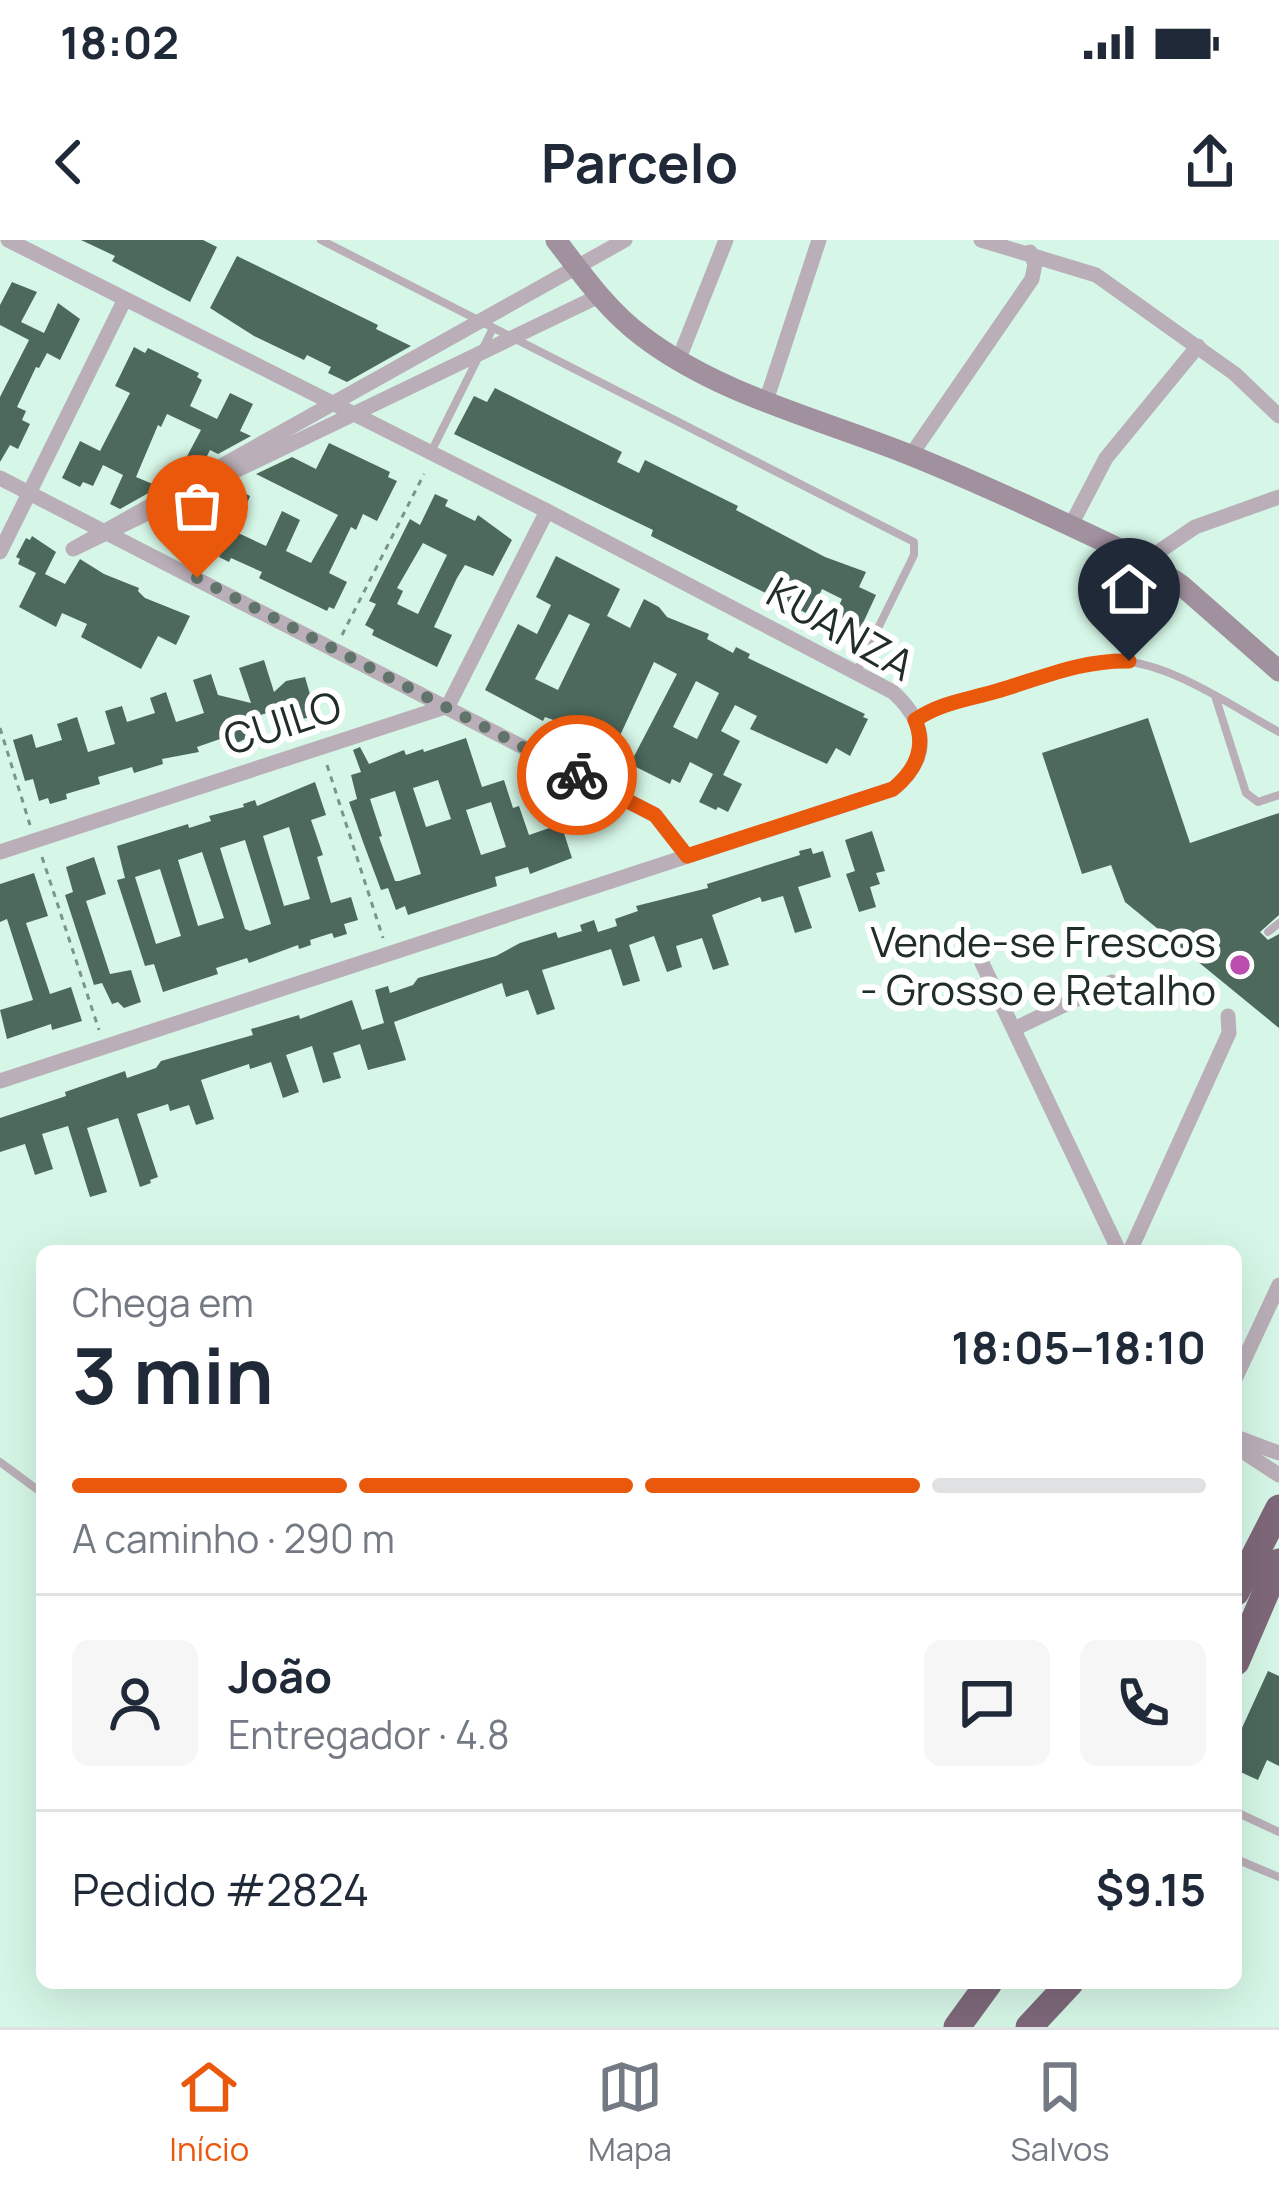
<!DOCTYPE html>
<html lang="pt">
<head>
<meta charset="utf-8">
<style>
  body { margin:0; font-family:Manrope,sans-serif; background:#f6f6f7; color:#1f2937; height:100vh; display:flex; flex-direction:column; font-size:45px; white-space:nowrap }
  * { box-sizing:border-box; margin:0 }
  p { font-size:39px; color:#747a83 }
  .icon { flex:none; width:66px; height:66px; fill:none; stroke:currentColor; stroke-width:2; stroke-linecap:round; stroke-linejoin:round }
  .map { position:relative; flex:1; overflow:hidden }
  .panel { position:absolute; left:36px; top:1005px; width:1206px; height:744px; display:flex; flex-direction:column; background:#fff; border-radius:18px; box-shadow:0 12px 48px #0002 }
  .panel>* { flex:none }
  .pin { position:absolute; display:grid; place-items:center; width:102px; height:102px; color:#fff; margin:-123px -51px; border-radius:50% 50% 50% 0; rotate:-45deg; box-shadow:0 0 12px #0007 }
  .pin .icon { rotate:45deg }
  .courier { position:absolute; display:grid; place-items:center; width:120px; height:120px; margin:-60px; border:9px solid #ea580c; border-radius:50%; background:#fff; color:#222; box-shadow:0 3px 15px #0007 }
  .headline em { font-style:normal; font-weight:700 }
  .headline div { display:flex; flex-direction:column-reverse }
  .headline { display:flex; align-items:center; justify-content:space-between; height:204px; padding:0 36px }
  h1 { font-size:78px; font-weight:700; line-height:90px }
  .bar { display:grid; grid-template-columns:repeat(4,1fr); gap:18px 12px; align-content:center; height:144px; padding:0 36px }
  .bar i { height:15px; border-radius:9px; background:#e0e1e3 }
  .bar .active { background:#ea580c }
  .bar p { grid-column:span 4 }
  .line { display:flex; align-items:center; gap:30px; padding:0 36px; border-top:3px solid #e0e1e3 }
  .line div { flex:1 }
  .round { display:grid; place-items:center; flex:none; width:126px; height:126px; border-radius:18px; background:#f6f6f7 }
  .status { display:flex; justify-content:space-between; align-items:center; height:84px; padding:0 60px; background:#fff; direction:ltr }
  .status svg { height:33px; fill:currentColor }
  header { display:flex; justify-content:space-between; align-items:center; height:156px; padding:0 36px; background:#fff; font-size:54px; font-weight:700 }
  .tab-bar { display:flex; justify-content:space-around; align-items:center; height:168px; border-top:3px solid #e0e1e3; background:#fff; font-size:33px; color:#747a83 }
  .tab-bar a { display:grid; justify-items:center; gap:6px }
  .tab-bar .active { color:#ea580c }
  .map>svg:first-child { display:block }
  .building { fill:#4c695c; fill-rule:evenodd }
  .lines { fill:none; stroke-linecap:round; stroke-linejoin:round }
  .path { stroke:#7c9388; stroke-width:3; stroke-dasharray:6 6; stroke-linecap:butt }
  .lane { stroke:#baafb8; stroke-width:8 }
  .street { stroke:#baafb8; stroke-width:15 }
  .secondary { stroke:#a1909e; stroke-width:21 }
  .highway { stroke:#7e687a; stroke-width:27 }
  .done { stroke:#60746b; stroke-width:12; stroke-dasharray:0 21.6 }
  .route { stroke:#ea580c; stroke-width:15 }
  .poi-dot { fill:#bb4eae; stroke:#fff; stroke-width:4.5 }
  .labels { text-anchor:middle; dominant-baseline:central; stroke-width:12; stroke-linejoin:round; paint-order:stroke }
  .street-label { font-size:42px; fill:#212d28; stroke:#fff }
  .poi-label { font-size:42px; fill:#212d28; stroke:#fff; text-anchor:end }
</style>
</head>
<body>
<div class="status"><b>18:02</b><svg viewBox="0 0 49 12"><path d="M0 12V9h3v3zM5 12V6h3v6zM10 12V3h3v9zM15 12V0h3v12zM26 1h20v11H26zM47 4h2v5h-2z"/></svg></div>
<header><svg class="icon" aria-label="back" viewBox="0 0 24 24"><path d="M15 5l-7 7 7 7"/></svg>Parcelo<svg class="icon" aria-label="share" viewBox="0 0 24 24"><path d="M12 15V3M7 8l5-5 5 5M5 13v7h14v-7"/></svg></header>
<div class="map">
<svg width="1279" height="1787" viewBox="0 0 1279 1787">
  <rect width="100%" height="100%" fill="#d6f7e7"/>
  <!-- building -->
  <path class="building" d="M 81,0 L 203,0 L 217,7 L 190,62 L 112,21 L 115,16 Z
    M 237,16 L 378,85 L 376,89 L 411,106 L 347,142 L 328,133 L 331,127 L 307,115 L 304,120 L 254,96 L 210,68 Z
    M 12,42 L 37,52 L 21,82 L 44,93 L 58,63 L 80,79 L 60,120 L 47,113 L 39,128 L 36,127 L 17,167 L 26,171 L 22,180 L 30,184 L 18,209 L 10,205 L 0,222 L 0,157 L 29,100 L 0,85 L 0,65 Z
    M 134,107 L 145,113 L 148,108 L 199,133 L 197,137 L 202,140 L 190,166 L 217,179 L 230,153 L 253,164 L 240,191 L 251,196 L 218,214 L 210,210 L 204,222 L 176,237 L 201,190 L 167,174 L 161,187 L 158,185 L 136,237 L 155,245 L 152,251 L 120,269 L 110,264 L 123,235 L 103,225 L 93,246 L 83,242 L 80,247 L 62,238 L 80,201 L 100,211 L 130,153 L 115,146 Z
    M 495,148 L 622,212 L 617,222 L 639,233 L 645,220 L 738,266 L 736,270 L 825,317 L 866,332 L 859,347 L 876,355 L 857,396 L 831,384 L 842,359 L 822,349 L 810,375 L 651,296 L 653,290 L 454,194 L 474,156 L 487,162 Z
    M 329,203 L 390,232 L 388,237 L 397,241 L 377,281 L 363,274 L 356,290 L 351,287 L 329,333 L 347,342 L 334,369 L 329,367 L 327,371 L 259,338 L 262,332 L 231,318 L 229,322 L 219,317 L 221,313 L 213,310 L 223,287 L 200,276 L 187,302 L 161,289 L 167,277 L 198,262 L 221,274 L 233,248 L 250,256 L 236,292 L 266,306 L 282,271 L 300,280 L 286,311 L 311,323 L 338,275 L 256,234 L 292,217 L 316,229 Z
    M 435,254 L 448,260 L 445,266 L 475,281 L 478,275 L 512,300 L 493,336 L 465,325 L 457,338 L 434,387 L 452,395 L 437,427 L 372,395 L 374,390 L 365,385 L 376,364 L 369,361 L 410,279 L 420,285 ZM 423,303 L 447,315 L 418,374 L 397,364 L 403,351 L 397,348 Z
    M 32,296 L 56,312 L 45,334 L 65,344 L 80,319 L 104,334 L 139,348 L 138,351 L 145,358 L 190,376 L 176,405 L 158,396 L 141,429 L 81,397 L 87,384 L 62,373 L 56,387 L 19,367 L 36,333 L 18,324 L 20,319 L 16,317 L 26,298 L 30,300 Z
    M 556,316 L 620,349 L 607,376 L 630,388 L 644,359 L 659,367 L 667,377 L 709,394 L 707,399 L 733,413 L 736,407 L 750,414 L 748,418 L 865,474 L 863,477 L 868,479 L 850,516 L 836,508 L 827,524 L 750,489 L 757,476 L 735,465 L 721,491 L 740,501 L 723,535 L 742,544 L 728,572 L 718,567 L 716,570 L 699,562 L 713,534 L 690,522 L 680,543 L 672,539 L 670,544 L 630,524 L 677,434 L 654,422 L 611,515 L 573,494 L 576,488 L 545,477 L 543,481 L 485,450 L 518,384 L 537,394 L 551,365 L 536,357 ZM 569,374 L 590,384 L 558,450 L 535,439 ZM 696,441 L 719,453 L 697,499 L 673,487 Z
    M 264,420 L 274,452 L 286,441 L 305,437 L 316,475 L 284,485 L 282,481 L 274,484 L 270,472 L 248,479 L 253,495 L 239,502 L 225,506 L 223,498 L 197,507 L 199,512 L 162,519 L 163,524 L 134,533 L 132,527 L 98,537 L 100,544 L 66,554 L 67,559 L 50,564 L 48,558 L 39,561 L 33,539 L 25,541 L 13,500 L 32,494 L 36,508 L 62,500 L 57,484 L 77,477 L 88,512 L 115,504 L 105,471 L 122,466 L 127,482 L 155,473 L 150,458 L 166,452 L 176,482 L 204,473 L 193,440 L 211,434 L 218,455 L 251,463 L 239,428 Z
    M 1148,478 L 1190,603 L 1279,573 L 1279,675 L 1260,692 L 1268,700 L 1279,694 L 1279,788 L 1125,662 L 1111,625 L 1082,634 L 1042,513 Z
    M 466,498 L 482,547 L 504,540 L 513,568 L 519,566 L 529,595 L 561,584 L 572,618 L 530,634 L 528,627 L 495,637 L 497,646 L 408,675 L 405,666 L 396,670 L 388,648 L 381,650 L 363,602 L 349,562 L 357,559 L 351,535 L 361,532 L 353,510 L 360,507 L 369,524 L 404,510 L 406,515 L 423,509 L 424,512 ZM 438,540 L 451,579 L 426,587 L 413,548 ZM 395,551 L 421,634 L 399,641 L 395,641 L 379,597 L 382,596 L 370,559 ZM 491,562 L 506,607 L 481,615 L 466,570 Z
    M 315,542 L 326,575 L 311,580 L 323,615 L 317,617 L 331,663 L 351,657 L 358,680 L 344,684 L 347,694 L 334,698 L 332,693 L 310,700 L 311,705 L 299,709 L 298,705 L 249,723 L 247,718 L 216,728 L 218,734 L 163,752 L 154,724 L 145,726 L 117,640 L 125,638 L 117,606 L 188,584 L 189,588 L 211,581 L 209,576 L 244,567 L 243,564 L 255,560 L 257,566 ZM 289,587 L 310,659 L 284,666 L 263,596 ZM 245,600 L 271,684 L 250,691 L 245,689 L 220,608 ZM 202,612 L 224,678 L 198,686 L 178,620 ZM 160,629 L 181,696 L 156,704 L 135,637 Z
    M 872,591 L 885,631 L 876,633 L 880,644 L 870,647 L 876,667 L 859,672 L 846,634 L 855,631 L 845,600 Z
    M 811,608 L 813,614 L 823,611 L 831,637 L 798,647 L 812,688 L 795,693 L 783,656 L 762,662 L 760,657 L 712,675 L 729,725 L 713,730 L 702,698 L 676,706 L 682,727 L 667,732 L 654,696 L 629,705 L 640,741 L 623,746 L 611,709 L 542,730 L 555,769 L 537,775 L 528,750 L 506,757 L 502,743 L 394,782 L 406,820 L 368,830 L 360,804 L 333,813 L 341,838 L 323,843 L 312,806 L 286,815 L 299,852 L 283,858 L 271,822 L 250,829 L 249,824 L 201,840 L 214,879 L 196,885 L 189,865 L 170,871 L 168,864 L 137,874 L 158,937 L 150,940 L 151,943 L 140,947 L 118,878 L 87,888 L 107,952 L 90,957 L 68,886 L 42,894 L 53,929 L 35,935 L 25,904 L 0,912 L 0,878 L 66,856 L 65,852 L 125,831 L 127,838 L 156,828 L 161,821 L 253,795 L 251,789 L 299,775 L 300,779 L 352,760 L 362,790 L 384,783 L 375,750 L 388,746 L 390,753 L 413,745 L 418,738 L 496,716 L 520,703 L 556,692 L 558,698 L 582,691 L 580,685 L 594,680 L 598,692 L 617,686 L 615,679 L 638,671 L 636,666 L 708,648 L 707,644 L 800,615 L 799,611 Z
    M 94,617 L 106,654 L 86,661 L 110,734 L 131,730 L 141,762 L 124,768 L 118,762 L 112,764 L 102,743 L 94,745 L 65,655 L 73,652 L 66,627 Z
    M 34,633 L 48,676 L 26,683 L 50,754 L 71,747 L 82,781 L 52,790 L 51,784 L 7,799 L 0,770 L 33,760 L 7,679 L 0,682 L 0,644 Z
    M 1268,1431 L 1279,1436 L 1279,1526 L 1267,1520 L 1258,1540 L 1236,1530 L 1236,1501 Z"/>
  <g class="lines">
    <!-- path -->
    <path class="path" d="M 342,395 L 424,234
      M 0,488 L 30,585
      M 327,525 L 383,698
      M 42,617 L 99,790"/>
    <!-- lane -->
    <path class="lane" d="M 321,0 L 914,302 L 914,315 L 857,431
      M 434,206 L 493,88
      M 1216,459 L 1246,553 L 1258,562 L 1279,555
      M 915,480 C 945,460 977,458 1011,447 C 1040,438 1069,422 1100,420 C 1163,416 1226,463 1279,492
      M 1268,692 L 1279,683
      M 0,1222 L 42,1253
      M 1236,1572 L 1279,1592
      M 1236,1619 L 1279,1637"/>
    <!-- street -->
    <path class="street" d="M 981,0 L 1096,35 L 1235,134 L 1279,176
      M 599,56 L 73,309 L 625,0
      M 678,121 L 726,0
      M 766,161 L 819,0
      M 911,215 L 1032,39 L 1035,24 L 1030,12
      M 0,238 L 655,575 L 687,616
      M 1071,285 L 1106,218 L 1198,106
      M 0,312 L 125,59
      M 1145,321 L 1195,287 L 1279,257
      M 0,612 L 448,466 L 547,271
      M 982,723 L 1119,1011
      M 1014,789 L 1112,742
      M 0,841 L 893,549 C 931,518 928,484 893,452 L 547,271 L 8,0
      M 1130,1011 L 1229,793 L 1228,776
      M 1236,1137 L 1279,1045
      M 1236,1197 L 1279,1213
      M 1236,1207 L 1279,1235"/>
    <!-- secondary -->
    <path class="secondary" d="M 556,0 C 582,34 607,70 642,96 C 719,155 821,179 910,215 C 990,247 1068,284 1145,321 L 1181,345 L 1279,431"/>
    <!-- highway -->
    <path class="highway" d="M 1236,1352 L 1279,1268
      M 1236,1422 L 1279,1322
      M 957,1787 L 989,1743
      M 1029,1787 L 1070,1743"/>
  </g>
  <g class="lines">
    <!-- done -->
    <path class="done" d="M 197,338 L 577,535"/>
    <!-- route -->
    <path class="route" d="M 577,535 L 655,575 L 687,616 L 893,549 C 915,531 927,508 915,480 C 942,462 967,460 997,451 C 1042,438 1080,420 1129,421"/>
  </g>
  <!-- markers -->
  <circle class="poi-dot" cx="1240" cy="725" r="12"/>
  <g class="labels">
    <!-- street labels -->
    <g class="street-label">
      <text transform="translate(841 388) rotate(30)">KUANZA</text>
      <text transform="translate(282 482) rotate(-18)">CUILO</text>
    </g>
    <!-- poi labels -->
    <g class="poi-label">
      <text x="1216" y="701">Vende-se Frescos<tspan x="1216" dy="48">- Grosso e Retalho</tspan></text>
    </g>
  </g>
</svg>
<div class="pin" style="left:197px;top:338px;background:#ea580c"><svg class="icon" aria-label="bag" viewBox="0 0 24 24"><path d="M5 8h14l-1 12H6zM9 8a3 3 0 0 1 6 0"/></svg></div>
<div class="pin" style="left:1129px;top:421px;background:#1f2937"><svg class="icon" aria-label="home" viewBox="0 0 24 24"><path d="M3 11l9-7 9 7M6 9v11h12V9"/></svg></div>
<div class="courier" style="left:577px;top:535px"><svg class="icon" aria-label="bike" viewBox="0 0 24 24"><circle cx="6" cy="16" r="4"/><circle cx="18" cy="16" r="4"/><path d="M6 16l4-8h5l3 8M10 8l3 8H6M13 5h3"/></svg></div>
<section class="panel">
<div class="headline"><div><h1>3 min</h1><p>Chega em</p></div><em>18:05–18:10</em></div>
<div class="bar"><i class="active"></i><i class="active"></i><i class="active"></i><i></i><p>A caminho · 290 m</p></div>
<div class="line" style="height:216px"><a class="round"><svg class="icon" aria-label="person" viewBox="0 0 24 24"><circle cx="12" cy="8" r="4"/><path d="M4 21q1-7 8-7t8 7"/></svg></a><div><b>João</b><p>Entregador · 4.8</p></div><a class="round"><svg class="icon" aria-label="chat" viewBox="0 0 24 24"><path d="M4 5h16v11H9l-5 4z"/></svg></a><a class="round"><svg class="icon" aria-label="phone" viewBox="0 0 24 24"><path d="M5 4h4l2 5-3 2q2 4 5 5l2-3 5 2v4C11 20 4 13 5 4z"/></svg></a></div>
<div class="line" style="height:156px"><div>Pedido #2824</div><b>$9.15</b></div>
</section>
</div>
<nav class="tab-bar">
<a class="active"><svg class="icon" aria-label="home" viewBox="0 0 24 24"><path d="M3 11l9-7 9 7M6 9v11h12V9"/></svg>Início</a>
<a><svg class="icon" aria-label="map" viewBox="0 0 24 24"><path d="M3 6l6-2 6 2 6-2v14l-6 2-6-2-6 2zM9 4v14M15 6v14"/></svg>Mapa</a>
<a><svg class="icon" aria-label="saved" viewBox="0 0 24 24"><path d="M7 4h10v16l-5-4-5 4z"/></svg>Salvos</a>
</nav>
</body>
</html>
